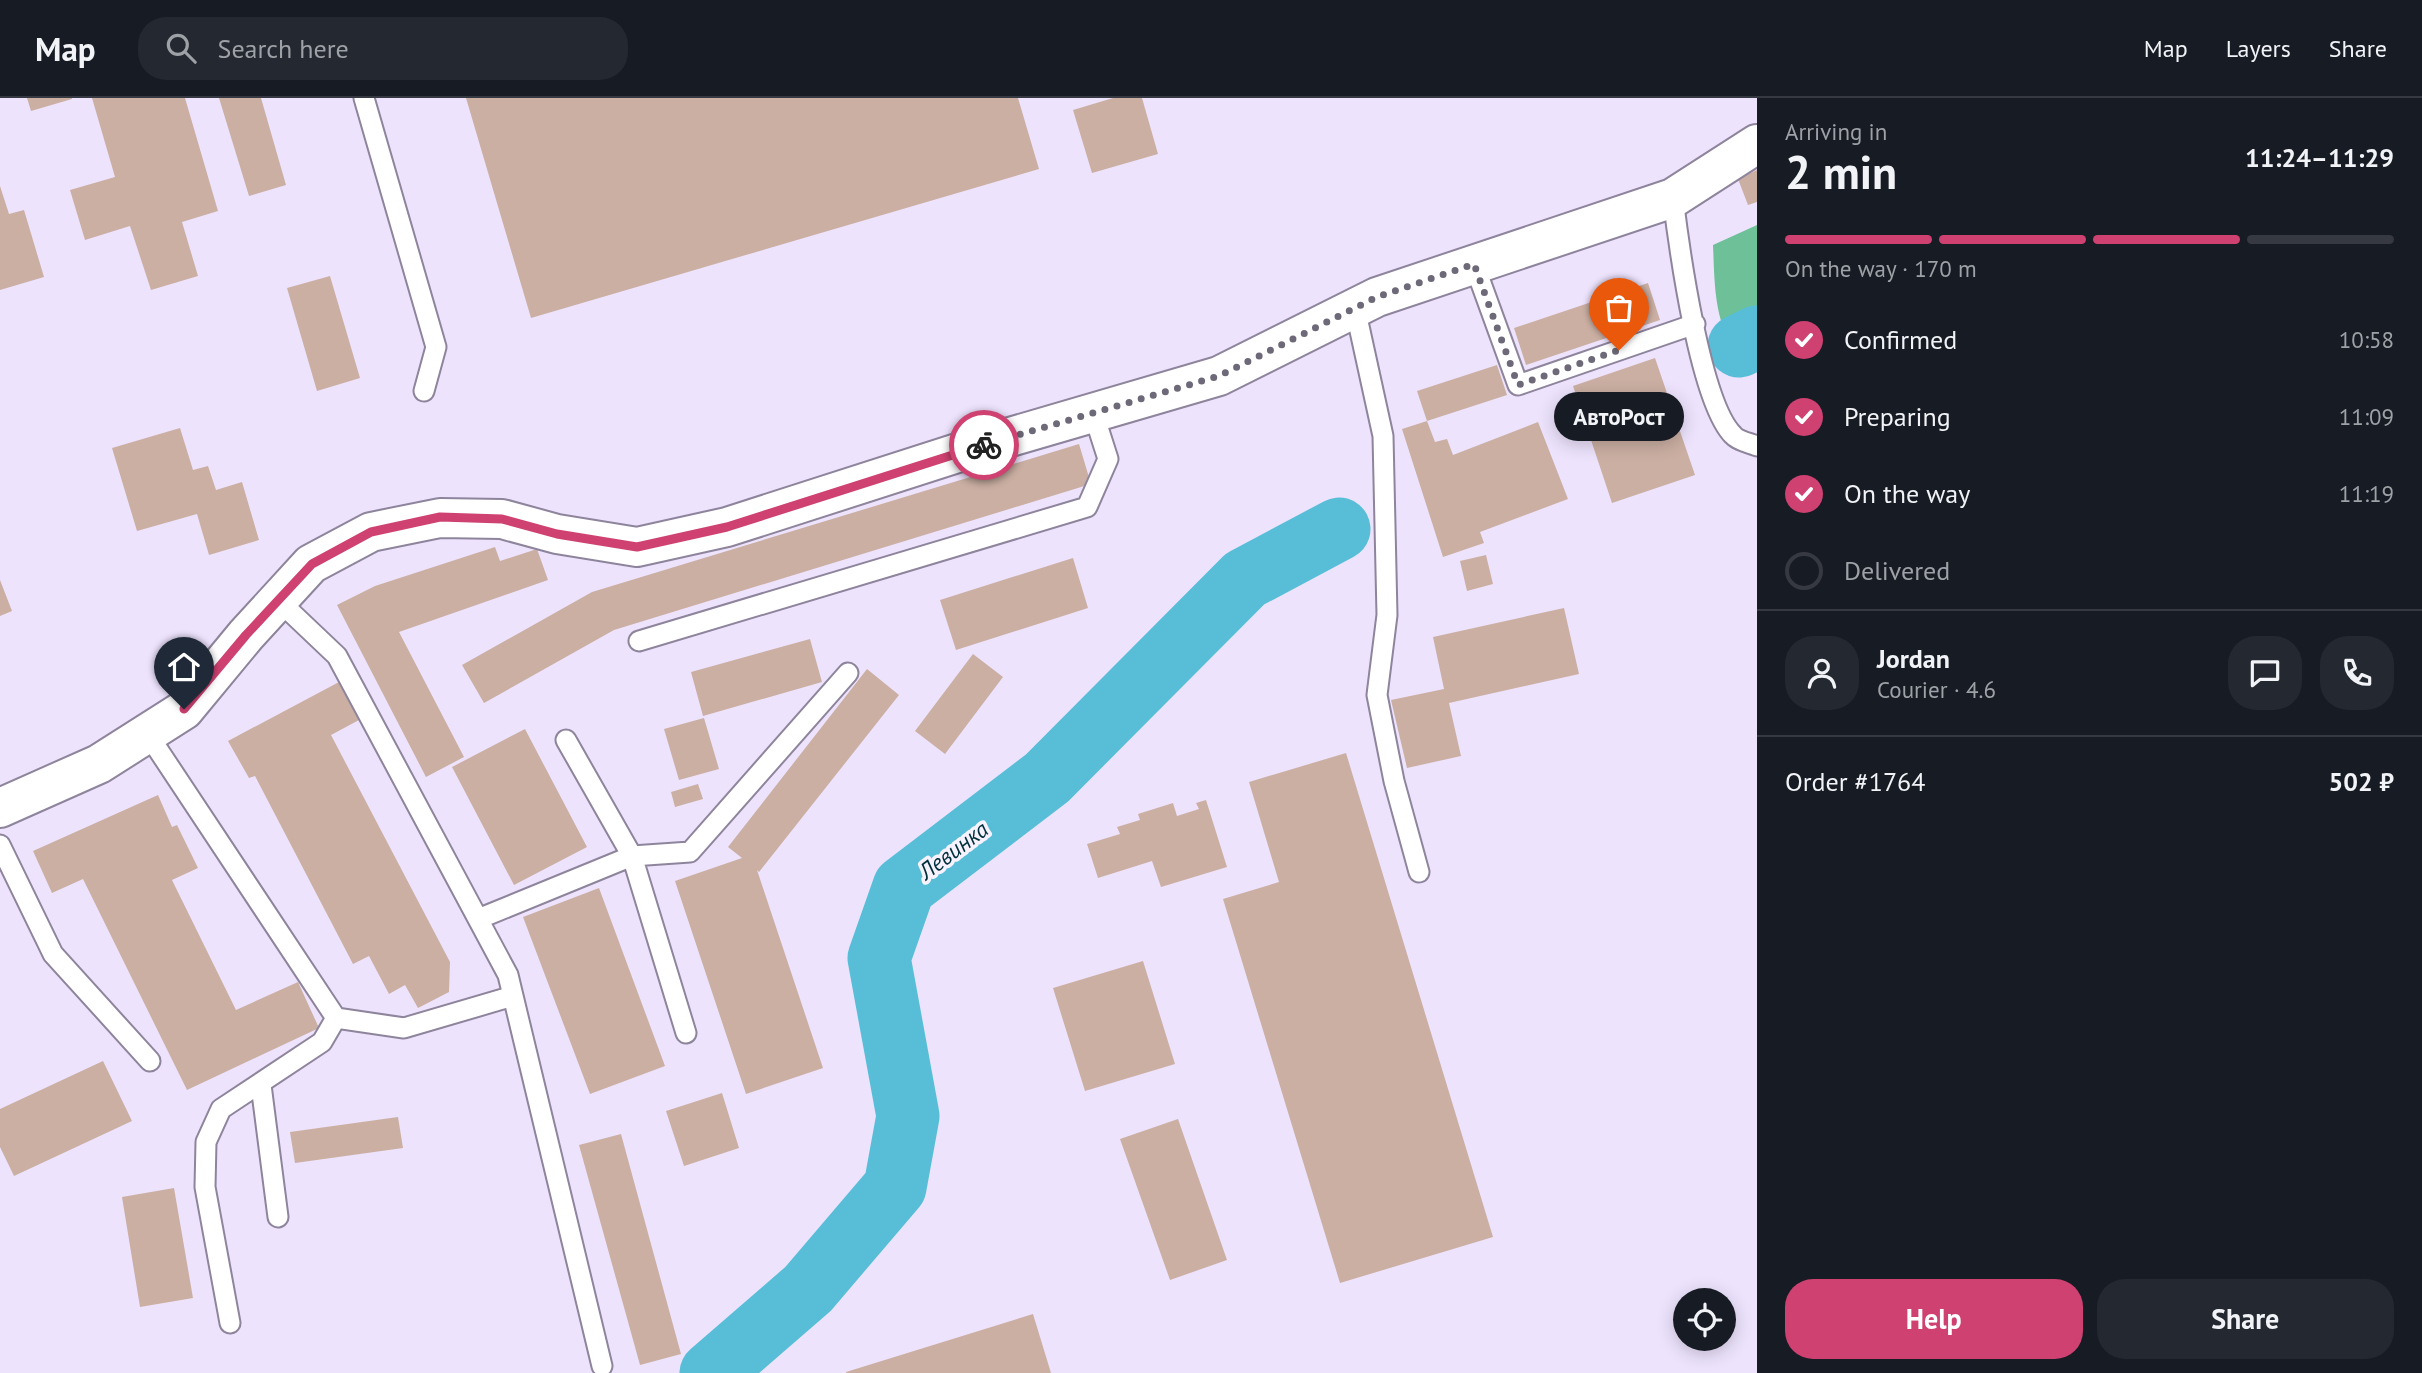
<!DOCTYPE html>
<html lang="en">
<head>
<meta charset="utf-8">
<style>
  body { margin:0; font-family:"PT Sans",sans-serif; background:#242831; color:#f1f3f6; height:100vh; display:flex; flex-direction:column; font-size:26px; white-space:nowrap }
  * { box-sizing:border-box; margin:0 }
  p { font-size:23px; color:#9ea1a6 }
  .icon { flex:none; width:38px; height:38px; fill:none; stroke:currentColor; stroke-width:2; stroke-linecap:round; stroke-linejoin:round }
  .map { position:relative; flex:1; overflow:hidden }
  .panel { display:flex; flex-direction:column; background:#171b24; width:665px }
  .panel>* { flex:none }
  .buttons { position:absolute; left:1673px; top:1190px; display:grid; gap:14px }
  .buttons a { display:grid; place-items:center; width:63px; height:63px; border-radius:50%; background:#171b24; box-shadow:0 4px 18px #0003; font-size:35px }
  .pin { position:absolute; display:grid; place-items:center; width:60px; height:60px; color:#fff; margin:-72px -30px; border-radius:50% 50% 50% 0; rotate:-45deg; box-shadow:0 0 7px #0007 }
  .pin .icon { rotate:45deg }
  .courier { position:absolute; display:grid; place-items:center; width:70px; height:70px; margin:-35px; border:5px solid #ce4171; border-radius:50%; background:#fff; color:#222; box-shadow:0 2px 9px #0007 }
  .bubble { position:absolute; height:49px; border-radius:24px; background:#171b24; box-shadow:0 4px 18px #0003; font-size:23px; font-weight:700; line-height:49px; text-align:center }
  .overview em { font-style:normal; font-weight:700 }
  .overview div { display:flex; flex-direction:column-reverse }
  .overview { display:flex; align-items:center; justify-content:space-between; height:119px; padding:0 28px }
  h1 { font-size:46px; font-weight:700; line-height:52px }
  .bar { display:grid; grid-template-columns:repeat(4,1fr); gap:10px 7px; align-content:center; height:84px; padding:0 28px }
  .bar i { height:9px; border-radius:5px; background:#363941 }
  .bar .active { background:#ce4171 }
  .bar p { grid-column:span 4 }
  .line { display:flex; align-items:center; gap:18px; padding:0 28px; border-top:2px solid #363941 }
  .line div { flex:1 }
  .round { display:grid; place-items:center; flex:none; width:74px; height:74px; border-radius:28px; background:#242831 }
  ol { padding:0 28px; list-style:none }
  li { display:flex; align-items:center; gap:21px; height:77px }
  li p { margin-inline-start:auto }
  li .icon { padding:7px; border-radius:50%; background:#ce4171; color:#fff; stroke-width:4 }
  li:last-child { color:#9ea1a6 }
  li i { width:38px; height:38px; border:4px solid #363941; border-radius:50% }
  .action { display:flex; gap:14px; margin-top:auto; padding:14px 28px }
  .action a { flex:1; height:80px; border-radius:28px; background:#ce4171; color:#fff; font-size:28px; font-weight:700; line-height:80px; text-align:center }
  .action a+a { background:#242831; color:#f1f3f6 }
  header { display:flex; align-items:center; gap:42px; box-sizing:border-box; height:98px; padding:0 35px; background:#171b24; border-bottom:2px solid #363941 }
  header strong { font-size:33px }
  nav { display:flex; gap:38px; margin-inline-start:auto; font-size:24px }
  .search { width:490px; height:63px; background:#242831; display:flex; align-items:center; gap:18px; box-sizing:border-box; padding:0 24px; border-radius:28px; color:#9ea1a6; font-size:26px }
  main { display:flex; flex:1; min-height:0 }
  .map>svg:first-child { display:block }
  .forest { fill:#6ec098 }
  .lines { fill:none; stroke-linecap:round; stroke-linejoin:round }
  .river { stroke:#58bed8; stroke-width:63 }
  .building { fill:#cbafa3 }
  .lane-casing { stroke:#8e849c; stroke-width:23 }
  .secondary-casing { stroke:#8e849c; stroke-width:42 }
  .lane { stroke:#fff; stroke-width:19 }
  .secondary { stroke:#fff; stroke-width:38 }
  .done { stroke:#6e6978; stroke-width:7; stroke-dasharray:0 12.6 }
  .route { stroke:#ce4171; stroke-width:9 }
  .labels { text-anchor:middle; dominant-baseline:central; stroke-width:7; stroke-linejoin:round; paint-order:stroke }
  .water-label { font-size:23px; font-style:italic; fill:#002f3a; stroke:#f7f3fe }
</style>
</head>
<body>
<header>
<strong>Map</strong>
<div class="search"><svg class="icon" aria-label="search" viewBox="0 0 24 24"><circle cx="10" cy="10" r="6"/><path d="M15 15l6 6"/></svg>Search here</div>
<nav><a>Map</a><a>Layers</a><a>Share</a></nav>
</header>
<main>
<div class="map">
<svg width="1757" height="1275" viewBox="0 0 1757 1275">
  <rect width="100%" height="100%" fill="#ede3fd"/>
  <!-- forest -->
  <path class="forest" d="M 1757,127 L 1757,268 C 1713,247 1715,190 1713,147 Z"/>
  <g class="lines">
    <!-- river -->
    <path class="river" d="M 1739,248 L 1757,239
      M 711,1275 L 808,1191 L 895,1089 L 908,1018 L 879,860 L 904,789 L 1047,680 L 1245,481 L 1339,431"/>
  </g>
  <!-- building -->
  <path class="building" d="M 27,0 L 72,0 L 72,1 L 31,13 Z
    M 92,0 L 185,0 L 218,113 L 182,124 L 198,178 L 151,192 L 130,128 L 85,142 L 70,92 L 115,79 Z
    M 219,0 L 261,0 L 286,87 L 249,98 Z
    M 466,0 L 1018,0 L 1039,71 L 531,220 Z
    M 1113,0 L 1142,0 L 1158,56 L 1092,75 L 1073,12 Z
    M 1757,72 L 1757,104 L 1748,107 L 1738,81 Z
    M 0,88 L 9,116 L 24,112 L 44,179 L 0,192 Z
    M 330,178 L 360,280 L 317,293 L 287,190 Z
    M 1648,185 L 1660,222 L 1526,267 L 1514,230 Z
    M 1655,260 L 1695,377 L 1612,405 L 1573,288 Z
    M 1497,267 L 1507,297 L 1427,323 L 1417,293 Z
    M 1427,323 L 1435,344 L 1447,341 L 1453,357 L 1538,324 L 1568,401 L 1480,434 L 1484,445 L 1443,459 L 1402,331 Z
    M 180,330 L 193,372 L 208,368 L 216,392 L 242,384 L 259,442 L 209,457 L 197,416 L 137,433 L 112,350 Z
    M 1079,346 L 1091,386 L 614,532 L 484,605 L 462,567 L 592,494 Z
    M 495,449 L 500,463 L 537,451 L 548,482 L 399,534 L 464,659 L 426,679 L 337,507 L 375,488 Z
    M 1486,457 L 1493,486 L 1467,493 L 1460,463 Z
    M 1073,460 L 1088,510 L 956,552 L 940,502 Z
    M 0,482 L 12,513 L 0,518 Z
    M 1564,510 L 1579,576 L 1449,605 L 1461,658 L 1407,670 L 1391,602 L 1444,591 L 1433,539 Z
    M 810,541 L 822,584 L 703,618 L 691,574 Z
    M 973,556 L 1003,579 L 945,656 L 915,633 Z
    M 867,571 L 899,597 L 759,774 L 757,772 L 823,970 L 746,996 L 675,783 L 742,760 L 728,749 Z
    M 339,584 L 359,622 L 331,637 L 450,864 L 449,894 L 418,910 L 405,887 L 389,896 L 369,858 L 353,866 L 255,678 L 249,680 L 228,643 Z
    M 704,620 L 719,671 L 679,682 L 664,631 Z
    M 525,631 L 587,749 L 514,787 L 452,669 Z
    M 1346,655 L 1493,1139 L 1340,1185 L 1223,801 L 1279,784 L 1249,684 Z
    M 698,686 L 703,701 L 675,709 L 671,694 Z
    M 158,697 L 172,729 L 177,727 L 198,770 L 172,782 L 236,912 L 298,884 L 319,930 L 187,992 L 83,781 L 52,795 L 33,753 Z
    M 1206,702 L 1227,769 L 1161,789 L 1152,763 L 1098,780 L 1087,746 L 1120,736 L 1117,729 L 1140,722 L 1138,716 L 1173,705 L 1177,718 L 1199,711 L 1196,705 Z
    M 599,790 L 665,968 L 590,996 L 523,819 Z
    M 1143,863 L 1175,966 L 1085,993 L 1053,890 Z
    M 103,963 L 132,1023 L 14,1078 L 0,1049 L 0,1011 Z
    M 722,995 L 739,1050 L 684,1068 L 666,1013 Z
    M 398,1019 L 403,1050 L 295,1065 L 290,1034 Z
    M 1178,1021 L 1227,1162 L 1170,1182 L 1120,1041 Z
    M 621,1036 L 681,1256 L 640,1267 L 579,1047 Z
    M 174,1090 L 193,1200 L 140,1209 L 122,1099 Z
    M 1033,1216 L 1051,1275 L 846,1275 L 846,1274 Z"/>
  <g class="lines">
    <defs>
      <path id="lane" d="M 364,0 L 436,249 L 424,293
        M 1673,100 C 1679,149 1700,304 1733,337 C 1738,343 1750,345 1757,348
        M 1474,166 L 1518,287 L 1695,226
        M 1355,210 L 1383,338 L 1387,517 L 1377,597 L 1394,683 L 1419,774
        M 278,502 L 337,558 L 508,877 L 602,1268
        M 639,543 L 1087,409 L 1108,361 L 1093,314
        M 147,635 L 336,920 L 404,930 L 513,898
        M 566,642 L 632,758 L 686,935
        M 0,747 L 53,856 L 150,963
        M 478,821 L 632,758 L 690,754 L 848,575
        M 261,987 L 278,1119
        M 230,1225 L 205,1089 L 206,1044 L 221,1011 L 322,944 L 336,920"/>
      <path id="secondary" d="M 0,710 L 99,666 L 184,612 L 246,537 L 311,466 L 371,434 L 440,420 L 502,421 L 557,436 L 637,449 L 727,429 L 976,349 L 1219,278 L 1377,199 L 1673,100 L 1757,46"/>
    </defs>
    <!-- lane casing -->
    <use href="#lane" class="lane-casing"/>
    <!-- secondary casing -->
    <use href="#secondary" class="secondary-casing"/>
    <!-- lane -->
    <use href="#lane" class="lane"/>
    <!-- secondary -->
    <use href="#secondary" class="secondary"/>
  </g>
  <g class="lines">
    <!-- done -->
    <path class="done" d="M 984,347 L 1219,278 L 1377,199 L 1474,166 L 1518,287 L 1619,252"/>
    <!-- route -->
    <path class="route" d="M 184,611 L 246,537 L 312,466 L 371,434 L 440,419 L 502,421 L 557,436 L 637,449 L 727,429 L 984,347"/>
  </g>
  <g class="labels">
    <!-- water labels -->
    <g class="water-label">
      <text transform="translate(953 752) rotate(-37)">Левинка</text>
    </g>
  </g>
</svg>
<div class="buttons">
<a><svg class="icon" aria-label="locate" viewBox="0 0 24 24"><circle cx="12" cy="12" r="6"/><path d="M12 2v4M12 18v4M2 12h4M18 12h4"/></svg></a>
</div>
<div class="pin" style="left:1619px;top:252px;background:#ea580c"><svg class="icon" aria-label="bag" viewBox="0 0 24 24"><path d="M5 8h14l-1 12H6zM9 8a3 3 0 0 1 6 0"/></svg></div>
<div class="pin" style="left:184px;top:611px;background:#1f2937"><svg class="icon" aria-label="home" viewBox="0 0 24 24"><path d="M3 11l9-7 9 7M6 9v11h12V9"/></svg></div>
<div class="courier" style="left:984px;top:347px"><svg class="icon" aria-label="bike" viewBox="0 0 24 24"><circle cx="6" cy="16" r="4"/><circle cx="18" cy="16" r="4"/><path d="M6 16l4-8h5l3 8M10 8l3 8H6M13 5h3"/></svg></div>
<div class="bubble" style="left:1554px;top:294px;width:130px">АвтоРост</div>
</div>
<section class="panel">
<div class="overview"><div><h1>2 min</h1><p>Arriving in</p></div><em>11:24–11:29</em></div>
<div class="bar"><i class="active"></i><i class="active"></i><i class="active"></i><i></i><p>On the way · 170 m</p></div>
<ol>
<li><svg class="icon" aria-label="check" viewBox="0 0 24 24"><path d="M5 12l5 5 9-10"/></svg>Confirmed<p>10:58</p></li>
<li><svg class="icon" aria-label="check" viewBox="0 0 24 24"><path d="M5 12l5 5 9-10"/></svg>Preparing<p>11:09</p></li>
<li><svg class="icon" aria-label="check" viewBox="0 0 24 24"><path d="M5 12l5 5 9-10"/></svg>On the way<p>11:19</p></li>
<li><i></i>Delivered</li>
</ol>
<div class="line" style="height:126px"><a class="round"><svg class="icon" aria-label="person" viewBox="0 0 24 24"><circle cx="12" cy="8" r="4"/><path d="M4 21q1-7 8-7t8 7"/></svg></a><div><b>Jordan</b><p>Courier · 4.6</p></div><a class="round"><svg class="icon" aria-label="chat" viewBox="0 0 24 24"><path d="M4 5h16v11H9l-5 4z"/></svg></a><a class="round"><svg class="icon" aria-label="phone" viewBox="0 0 24 24"><path d="M5 4h4l2 5-3 2q2 4 5 5l2-3 5 2v4C11 20 4 13 5 4z"/></svg></a></div>
<div class="line" style="height:91px"><div>Order #1764</div><b>502 ₽</b></div>
<div class="action"><a>Help</a><a>Share</a></div>
</section>
</main>
</body>
</html>
